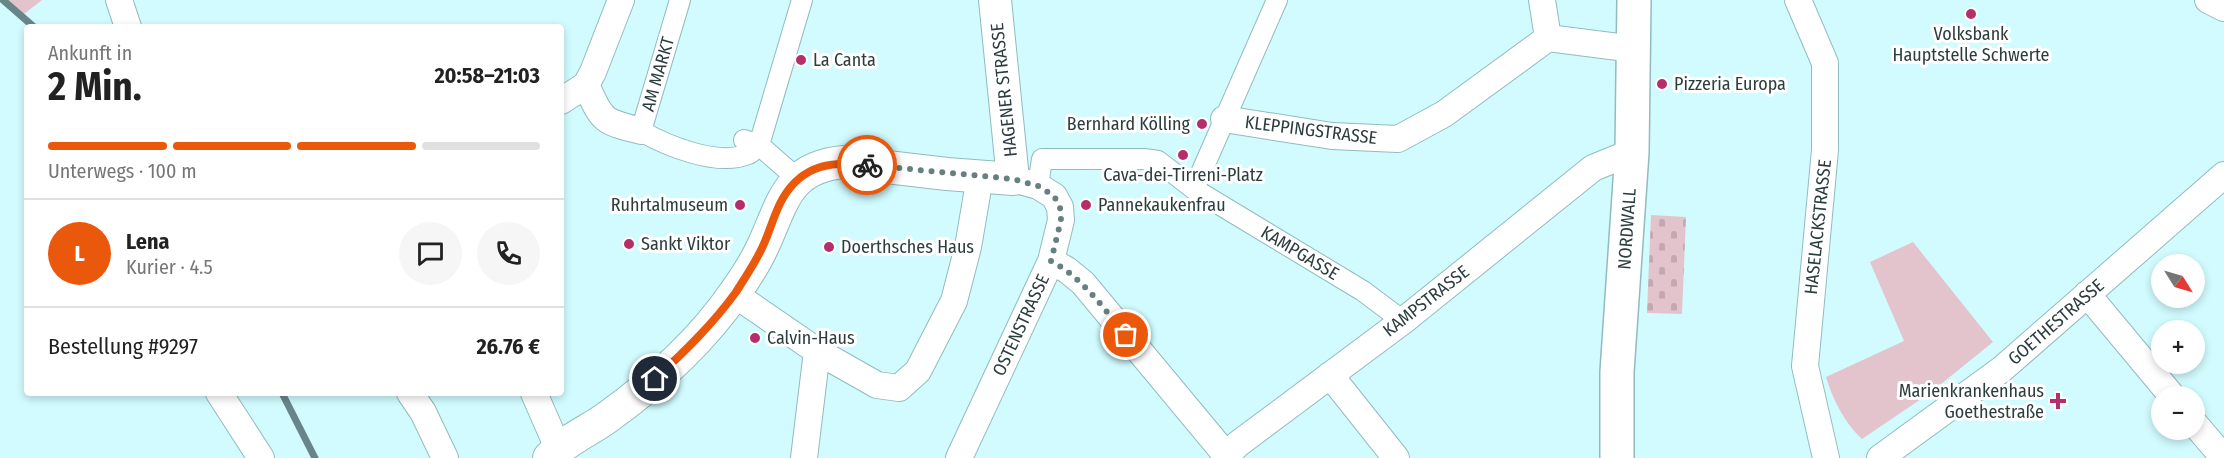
<!DOCTYPE html>
<html lang="de">
<head>
<meta charset="utf-8">
<style>
  body { margin:0; font-family:"Fira Sans Condensed",sans-serif; background:#f6f6f6; color:#222; height:100vh; display:flex; flex-direction:column; font-size:22px; white-space:nowrap }
  * { box-sizing:border-box; margin:0 }
  p { font-size:20px; color:#767676 }
  .icon { flex:none; width:33px; height:33px; fill:none; stroke:currentColor; stroke-width:2; stroke-linecap:round; stroke-linejoin:round }
  .map { position:relative; flex:1; overflow:hidden }
  .side { position:absolute; left:24px; top:24px; width:540px; height:372px; display:flex; flex-direction:column; background:#fff; border-radius:6px; box-shadow:0 3px 9px #0003 }
  .side>* { flex:none }
  .needle { width:39px; rotate:127deg }
  .tools { position:absolute; left:2151px; top:254px; display:grid; gap:12px }
  .tools a { display:grid; place-items:center; width:54px; height:54px; border-radius:50%; background:#fff; box-shadow:0 3px 9px #0003; font-size:30px }
  .pin { position:absolute; display:grid; place-items:center; width:51px; height:51px; color:#fff; margin:-26px; border:3px solid #fff; border-radius:50%; box-shadow:0 2px 6px #0007 }
  .courier { position:absolute; display:grid; place-items:center; width:60px; height:60px; margin:-30px; border:4px solid #ea580c; border-radius:50%; background:#fff; color:#222; box-shadow:0 2px 8px #0007 }
  .head em { font-style:normal; font-weight:700 }
  .head div { display:flex; flex-direction:column-reverse }
  .head { display:flex; align-items:center; justify-content:space-between; height:102px; padding:0 24px }
  h1 { font-size:39px; font-weight:700; line-height:45px }
  .bar { display:grid; grid-template-columns:repeat(4,1fr); gap:9px 6px; align-content:center; height:72px; padding:0 24px }
  .bar i { height:8px; border-radius:4px; background:#e0e0e0 }
  .bar .on { background:#ea580c }
  .bar p { grid-column:span 4 }
  .line { display:flex; align-items:center; gap:15px; padding:0 24px; border-top:2px solid #e0e0e0 }
  .line div { flex:1 }
  .round { display:grid; place-items:center; flex:none; width:63px; height:63px; border-radius:32px; background:#f6f6f6 }
  .map>svg:first-child { display:block }
  .cemetery { fill:url(#cemetery-stones) }
  .park { fill:#e3c3cc }
  .lines { fill:none; stroke-linecap:round; stroke-linejoin:round }
  .stream { stroke:#688689; stroke-width:7 }
  .pedestrian-casing { stroke:#92bbbe; stroke-width:22 }
  .minor-casing { stroke:#92bbbe; stroke-width:28 }
  .tertiary-casing { stroke:#92bbbe; stroke-width:34 }
  .secondary-casing { stroke:#92bbbe; stroke-width:36 }
  .pedestrian { stroke:#fff; stroke-width:20 }
  .minor { stroke:#fff; stroke-width:26 }
  .tertiary { stroke:#fff; stroke-width:32 }
  .secondary { stroke:#fff; stroke-width:33 }
  .done { stroke:#668081; stroke-width:6; stroke-dasharray:0 10.8 }
  .route { stroke:#ea580c; stroke-width:8 }
  .poi-dot { fill:#b62d6b; stroke:#fff; stroke-width:2 }
  .labels { text-anchor:middle; dominant-baseline:central; stroke-width:6; stroke-linejoin:round; paint-order:stroke }
  .poi-label { font-size:18px; fill:#2c3d3e; stroke:#fff; text-anchor:start }
  .street-label { font-size:18px; fill:#2c3d3e; stroke:#fff }
</style>
</head>
<body>
<div class="map">
<svg width="2224" height="458" viewBox="0 0 2224 458">
  <defs>
    <pattern id="cemetery-stones" width="16" height="16" patternUnits="userSpaceOnUse" patternTransform="scale(1.5)"><rect width="16" height="16" fill="#e3c3cc"/><path d="M2 7V4a2 2 0 0 1 4 0v3zM10 15v-3a2 2 0 0 1 4 0v3z" fill="#c3a8b0"/></pattern>
  </defs>
  <rect width="100%" height="100%" fill="#d1fbfe"/>
  <!-- cemetery -->
  <path class="cemetery" d="M 1651,215 L 1686,217 L 1682,314 L 1647,313 Z"/>
  <!-- park -->
  <path class="park" d="M 3,0 L 42,0 L 24,14 Z
    M 1913,242 L 1993,342 L 1930,393 L 1862,439 C 1844,422 1833,400 1826,377 L 1904,341 L 1870,262 Z"/>
  <g class="lines">
    <!-- stream -->
    <path class="stream" d="M 3,0 L 34,27
      M 282,393 L 315,458"/>
    <defs>
      <path id="pedestrian" d="M 680,0 L 641,131 C 667,146 718,167 748,154 C 752,153 756,148 759,145 L 802,0
        M 744,140 L 759,145 L 799,180
        M 1038,186 L 1042,159 L 1144,159 L 1158,161 L 1194,189 L 1277,0
        M 1194,189 L 1363,291 L 1403,321"/>
      <path id="minor" d="M 119,0 L 128,27
        M 1542,0 L 1548,38
        M 1798,0 L 1825,63 L 1825,150 L 1805,366 L 1826,458
        M 2208,0 L 2224,8
        M 586,85 C 603,121 601,121 641,131
        M 561,101 L 586,85 L 593,72 L 621,0
        M 1224,119 L 1332,136 L 1398,139 L 1444,114 L 1548,38 L 1634,49
        M 1051,261 L 1067,270 L 1083,283 L 1226,455
        M 734,294 L 817,351 L 877,385 L 899,388 L 918,371 L 954,301 L 968,247 L 980,177
        M 2087,294 L 2172,396
        M 1330,375 L 1396,458
        M 219,393 L 261,458
        M 410,393 L 423,412 L 445,458
        M 534,393 L 558,448
        M 2194,423 L 2224,458
        M 804,458 L 817,351
        M 959,458 L 1051,261 L 1061,220 L 1060,207 L 1054,196 L 1038,186 L 1013,179
        M 1224,458 L 1238,444 L 1403,321 L 1593,168 L 1632,152
        M 1880,458 L 2002,369 L 2224,175"/>
      <path id="tertiary" d="M 549,458 C 565,441 586,432 605,419 C 654,384 702,341 736,291 C 746,277 755,263 762,248 C 783,204 786,167 844,162 L 947,174 L 1013,179 L 995,0"/>
      <path id="secondary" d="M 1617,458 L 1617,372 L 1632,152 L 1634,0"/>
    </defs>
    <!-- pedestrian casing -->
    <use href="#pedestrian" class="pedestrian-casing"/>
    <!-- minor casing -->
    <use href="#minor" class="minor-casing"/>
    <!-- tertiary casing -->
    <use href="#tertiary" class="tertiary-casing"/>
    <!-- secondary casing -->
    <use href="#secondary" class="secondary-casing"/>
    <!-- pedestrian -->
    <use href="#pedestrian" class="pedestrian"/>
    <!-- minor -->
    <use href="#minor" class="minor"/>
    <!-- tertiary -->
    <use href="#tertiary" class="tertiary"/>
    <!-- secondary -->
    <use href="#secondary" class="secondary"/>
  </g>
  <g class="lines">
    <!-- done -->
    <path class="done" d="M 867,165 L 1013,179 L 1038,186 L 1054,196 L 1060,207 L 1061,220 L 1051,261 C 1083,278 1103,308 1126,335"/>
    <!-- route -->
    <path class="route" d="M 655,379 C 684,352 713,324 736,292 C 745,278 755,263 762,248 C 770,232 774,213 783,198 C 803,164 833,161 867,165"/>
  </g>
  <!-- markers -->
  <g class="poi-dot">
    <circle cx="1971" cy="14" r="6"/>
    <circle cx="801" cy="60" r="6"/>
    <circle cx="1662" cy="84" r="6"/>
    <circle cx="1202" cy="124" r="6"/>
    <circle cx="1183" cy="155" r="6"/>
    <circle cx="740" cy="205" r="6"/>
    <circle cx="1086" cy="205" r="6"/>
    <circle cx="629" cy="244" r="6"/>
    <circle cx="829" cy="247" r="6"/>
    <circle cx="755" cy="338" r="6"/>
    <path d="M2055 392h6v6h6v6h-6v6h-6v-6h-6v-6h6z"/>
  </g>
  <g class="labels">
    <!-- poi labels -->
    <g class="poi-label">
      <text x="1971" y="34" text-anchor="middle">Volksbank<tspan x="1971" dy="21">Hauptstelle Schwerte</tspan></text>
      <text x="813" y="60">La Canta</text>
      <text x="1674" y="84">Pizzeria Europa</text>
      <text x="1190" y="124" text-anchor="end">Bernhard Kölling</text>
      <text x="1183" y="175" text-anchor="middle">Cava-dei-Tirreni-Platz</text>
      <text x="728" y="205" text-anchor="end">Ruhrtalmuseum</text>
      <text x="1098" y="205">Pannekaukenfrau</text>
      <text x="641" y="244">Sankt Viktor</text>
      <text x="841" y="247">Doerthsches Haus</text>
      <text x="767" y="338">Calvin-Haus</text>
      <text x="2044" y="391" text-anchor="end">Marienkrankenhaus<tspan x="2044" dy="21">Goethestraße</tspan></text>
    </g>
    <!-- street labels -->
    <g class="street-label">
      <text transform="translate(658 74) rotate(-74)">AM MARKT</text>
      <text transform="translate(1004 90) rotate(-96)">HAGENER STRASSE</text>
      <text transform="translate(1311 130) rotate(7)">KLEPPINGSTRASSE</text>
      <text transform="translate(1818 227) rotate(-84)">HASELACKSTRASSE</text>
      <text transform="translate(1627 229) rotate(-86)">NORDWALL</text>
      <text transform="translate(1300 253) rotate(31)">KAMPGASSE</text>
      <text transform="translate(1426 301) rotate(-38)">KAMPSTRASSE</text>
      <text transform="translate(2056 322) rotate(-41)">GOETHESTRASSE</text>
      <text transform="translate(1021 325) rotate(-65)">OSTENSTRASSE</text>
    </g>
  </g>
</svg>
<div class="tools">
<a><svg class="needle" viewBox="-14 -14 28 28"><path d="M0-13l5 13h-10z" fill="#e53935"/><path d="M0 13l5-13h-10z" fill="#767676"/></svg></a>
<a>+</a>
<a>−</a>
</div>
<div class="pin" style="left:1126px;top:335px;background:#ea580c"><svg class="icon" aria-label="bag" viewBox="0 0 24 24"><path d="M5 8h14l-1 12H6zM9 8a3 3 0 0 1 6 0"/></svg></div>
<div class="pin" style="left:655px;top:379px;background:#1f2937"><svg class="icon" aria-label="home" viewBox="0 0 24 24"><path d="M3 11l9-7 9 7M6 9v11h12V9"/></svg></div>
<div class="courier" style="left:867px;top:165px"><svg class="icon" aria-label="bike" viewBox="0 0 24 24"><circle cx="6" cy="16" r="4"/><circle cx="18" cy="16" r="4"/><path d="M6 16l4-8h5l3 8M10 8l3 8H6M13 5h3"/></svg></div>
<section class="side">
<div class="head"><div><h1>2 Min.</h1><p>Ankunft in</p></div><em>20:58–21:03</em></div>
<div class="bar"><i class="on"></i><i class="on"></i><i class="on"></i><i></i><p>Unterwegs · 100 m</p></div>
<div class="line" style="height:108px"><b class="round" style="background:#ea580c;color:#fff">L</b><div><b>Lena</b><p>Kurier · 4.5</p></div><a class="round"><svg class="icon" aria-label="chat" viewBox="0 0 24 24"><path d="M4 5h16v11H9l-5 4z"/></svg></a><a class="round"><svg class="icon" aria-label="phone" viewBox="0 0 24 24"><path d="M5 4h4l2 5-3 2q2 4 5 5l2-3 5 2v4C11 20 4 13 5 4z"/></svg></a></div>
<div class="line" style="height:78px"><div>Bestellung #9297</div><b>26.76 €</b></div>
</section>
</div>
</body>
</html>
